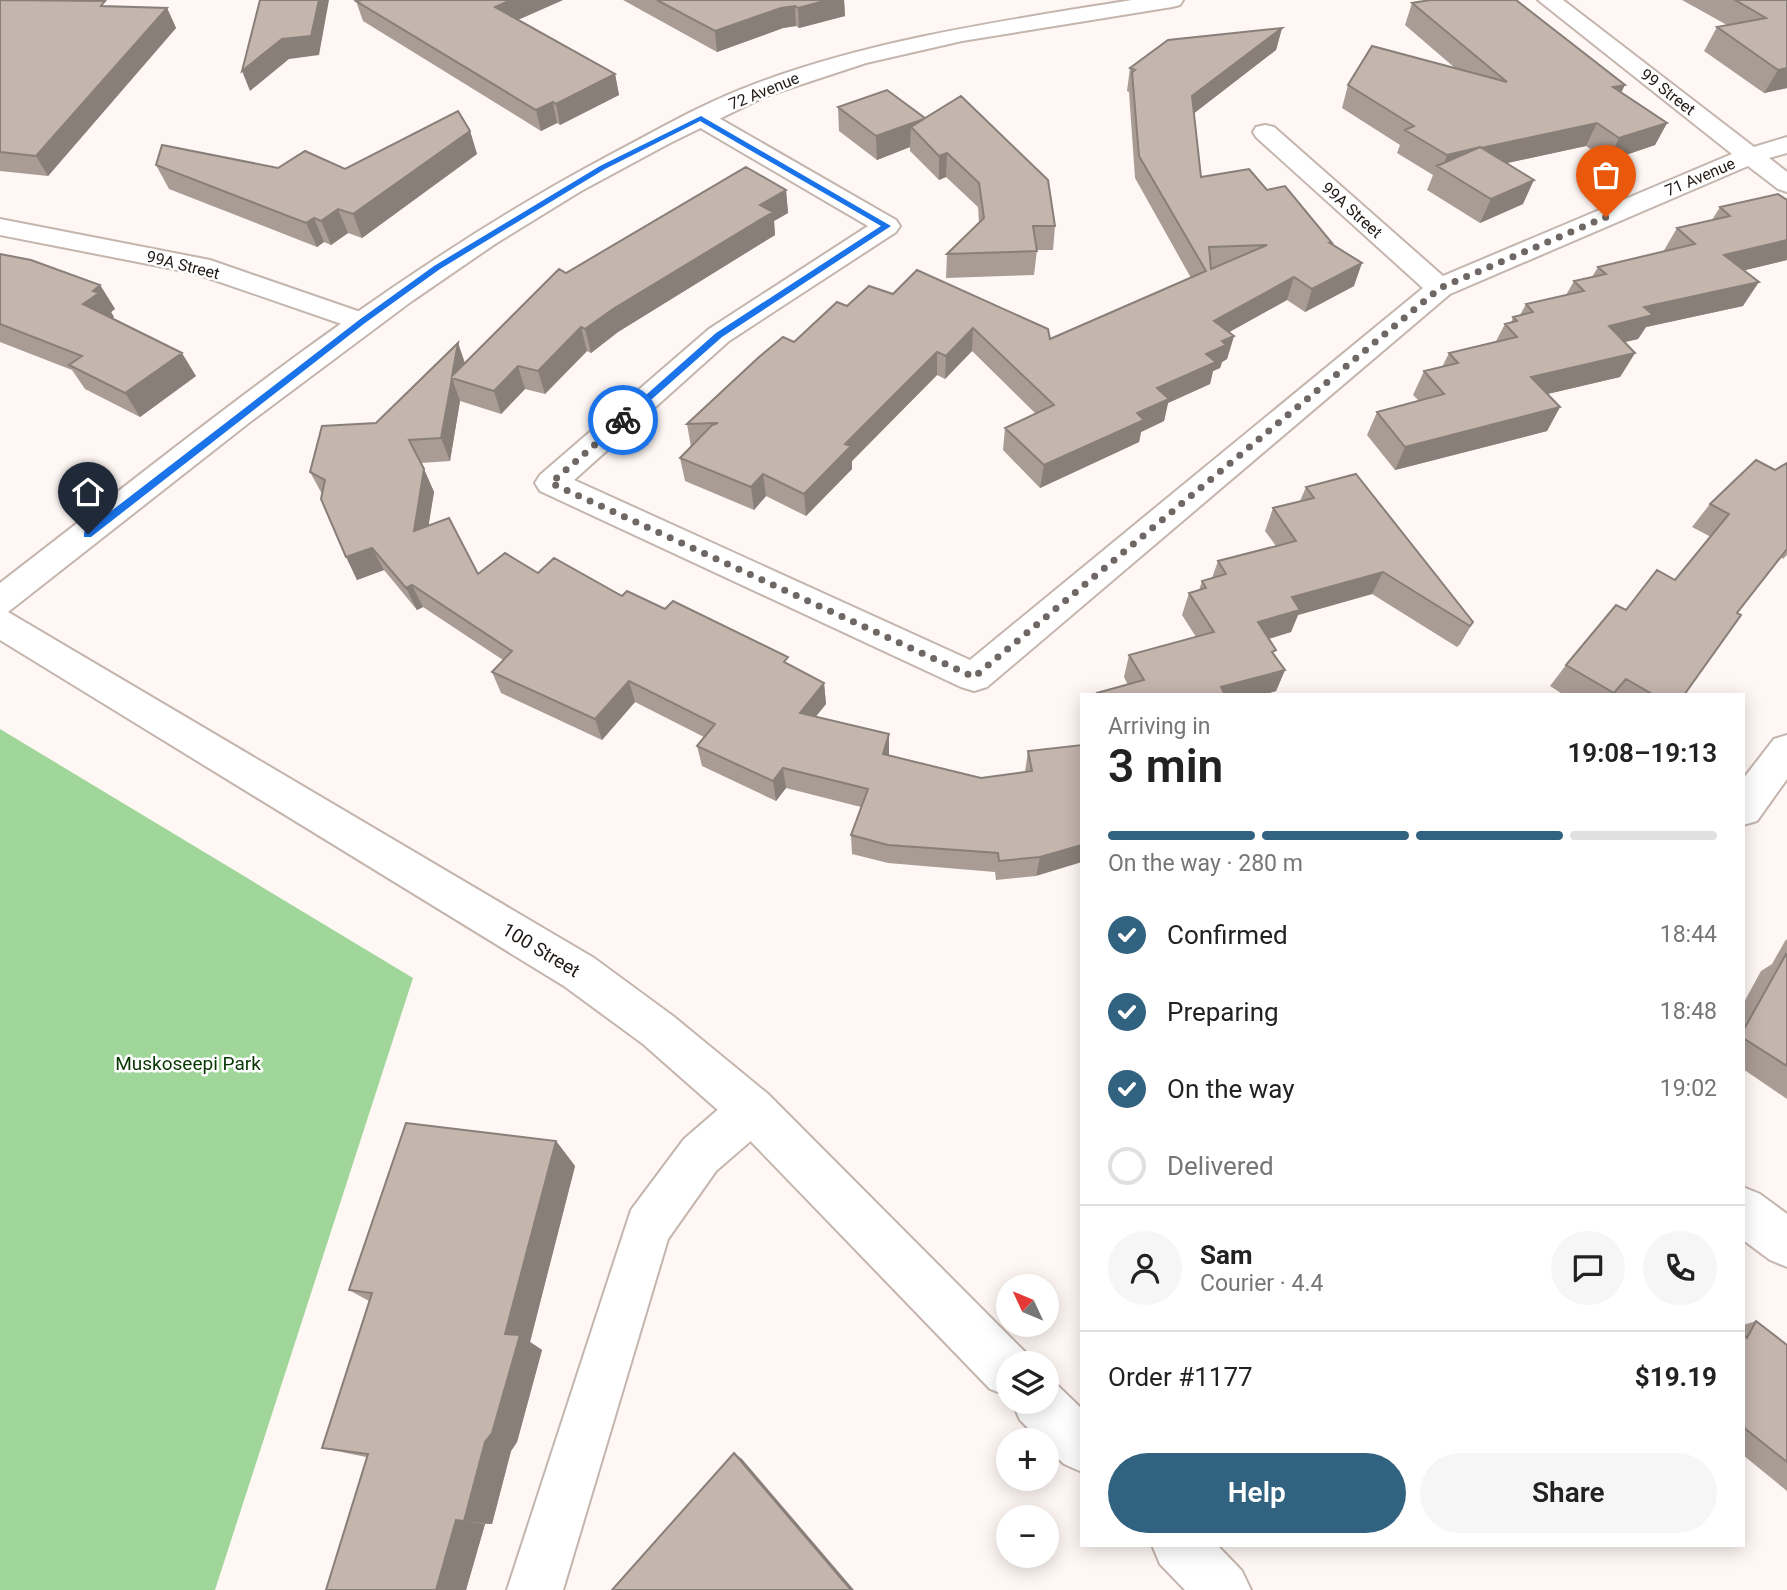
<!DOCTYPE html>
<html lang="en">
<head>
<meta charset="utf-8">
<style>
  body { margin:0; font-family:Roboto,sans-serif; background:#f6f6f6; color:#222; height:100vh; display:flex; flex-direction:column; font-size:26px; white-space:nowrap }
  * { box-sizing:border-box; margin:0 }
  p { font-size:23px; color:#767676 }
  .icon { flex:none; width:38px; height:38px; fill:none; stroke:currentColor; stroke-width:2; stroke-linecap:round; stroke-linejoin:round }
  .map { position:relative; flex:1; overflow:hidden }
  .sheet { position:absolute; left:1080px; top:693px; width:665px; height:854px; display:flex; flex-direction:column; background:#fff; border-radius:0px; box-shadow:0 4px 18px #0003 }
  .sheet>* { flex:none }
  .needle { width:46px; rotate:314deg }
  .controls { position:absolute; left:996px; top:1274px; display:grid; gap:14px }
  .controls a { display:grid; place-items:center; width:63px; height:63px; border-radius:50%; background:#fff; box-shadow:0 4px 18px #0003; font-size:35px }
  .pin { position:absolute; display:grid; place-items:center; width:60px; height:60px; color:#fff; margin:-72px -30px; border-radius:50% 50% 50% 0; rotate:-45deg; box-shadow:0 0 7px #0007 }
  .pin .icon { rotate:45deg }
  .courier { position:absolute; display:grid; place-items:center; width:70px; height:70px; margin:-35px; border:5px solid #1a73e8; border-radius:50%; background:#fff; color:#222; box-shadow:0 2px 9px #0007 }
  .summary em { font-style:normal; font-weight:600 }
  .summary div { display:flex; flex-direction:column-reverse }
  .summary { display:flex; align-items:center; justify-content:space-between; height:119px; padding:0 28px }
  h1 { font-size:46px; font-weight:600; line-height:52px }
  .bar { display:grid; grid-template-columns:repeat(4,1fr); gap:10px 7px; align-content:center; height:84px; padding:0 28px }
  .bar i { height:9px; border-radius:5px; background:#e0e0e0 }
  .bar .selected { background:#316280 }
  .bar p { grid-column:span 4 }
  .line { display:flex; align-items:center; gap:18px; padding:0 28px; border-top:2px solid #e0e0e0 }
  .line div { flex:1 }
  .round { display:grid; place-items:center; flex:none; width:74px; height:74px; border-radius:37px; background:#f6f6f6 }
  ol { padding:0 28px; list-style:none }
  li { display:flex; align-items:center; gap:21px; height:77px }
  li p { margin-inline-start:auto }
  li .icon { padding:7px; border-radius:50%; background:#316280; color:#fff; stroke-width:4 }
  li:last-child { color:#767676 }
  li i { width:38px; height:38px; border:4px solid #e0e0e0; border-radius:50% }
  .cta { display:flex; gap:14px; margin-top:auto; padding:14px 28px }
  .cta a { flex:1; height:80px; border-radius:42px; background:#316280; color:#fff; font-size:28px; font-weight:600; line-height:80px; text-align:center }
  .cta a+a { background:#f6f6f6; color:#222 }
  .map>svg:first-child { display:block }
  .green { fill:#a1d69a }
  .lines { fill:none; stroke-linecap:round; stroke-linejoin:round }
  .street-casing { stroke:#c4b5ad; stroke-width:4 }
  .secondary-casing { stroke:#c4b5ad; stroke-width:4 }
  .street { fill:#fff; fill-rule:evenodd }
  .secondary { fill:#fff; fill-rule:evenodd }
  .wall { fill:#a99c95 }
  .shaded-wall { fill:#897f79 }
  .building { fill:#c4b5ad; stroke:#897f79; stroke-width:2; fill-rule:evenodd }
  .route { fill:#1a73e8 }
  .done { stroke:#6e6764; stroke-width:7; stroke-dasharray:0 12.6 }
  .labels { text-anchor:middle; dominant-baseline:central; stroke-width:5; stroke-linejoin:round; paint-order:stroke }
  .far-street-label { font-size:16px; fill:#201a17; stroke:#fff }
  .street-label { font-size:19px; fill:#201a17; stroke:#fff }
  .park-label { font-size:19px; fill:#073602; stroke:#fff }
</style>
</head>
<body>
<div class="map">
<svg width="1787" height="1590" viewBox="0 0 1787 1590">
  <rect width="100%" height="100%" fill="#fef7f4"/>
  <!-- green -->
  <path class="green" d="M 0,729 L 413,978 L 215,1590 L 0,1590 Z"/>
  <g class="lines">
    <defs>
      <path id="street" d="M 1538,0 L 1563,0 L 1754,147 L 1787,137 L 1787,153 L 1769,158 L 1787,172 L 1787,192 L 1778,189 L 1748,166 L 1450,294 L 987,687 L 974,691 L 961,687 L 540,491 L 535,483 L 540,475 L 709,329 L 868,226 L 692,123 L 689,118 L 692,113 L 701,111 L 710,113 L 896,220 L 900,226 L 896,232 L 729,341 L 574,480 L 970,660 L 1423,288 L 1256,137 L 1253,132 L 1256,127 L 1265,125 L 1274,127 L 1443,276 L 1732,154 Z
        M 0,219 L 210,260 L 372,316 L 376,322 L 372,328 L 362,331 L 194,273 L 0,235 Z
        M 1787,735 L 1787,779 L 1757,821 L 1743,825 L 1743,779 L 1774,739 Z
        M 752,1088 L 768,1094 L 775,1110 L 768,1126 L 716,1171 L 668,1239 L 563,1590 L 507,1590 L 631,1210 L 684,1139 L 736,1094 Z
        M 1743,1187 L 1760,1194 L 1787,1214 L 1787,1267 L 1770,1260 L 1743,1240 Z"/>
      <path id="secondary" d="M 1132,0 L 1183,0 L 1180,5 L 1172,7 L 962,41 L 866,63 L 766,96 L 670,143 L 581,191 L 495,244 L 412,301 L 250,422 L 8,612 L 594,958 L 673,1016 L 768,1094 L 1026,1353 L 1030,1363 L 1008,1363 L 1008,1396 L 990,1389 L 736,1126 L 643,1044 L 564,986 L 0,640 L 0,583 C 195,433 387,274 606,157 C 654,132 701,104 752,85 C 874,39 1003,21 1132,0 Z
        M 1046,1380 L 1056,1384 L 1082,1409 L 1082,1472 L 1064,1464 L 1046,1447 L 1046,1440 L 1040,1440 L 1020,1420 L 1012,1402 L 1046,1402 Z
        M 1152,1545 L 1217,1545 L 1242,1571 L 1251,1590 L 1185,1590 L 1160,1564 Z"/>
    </defs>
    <!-- street casing -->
    <use href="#street" class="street-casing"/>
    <!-- secondary casing -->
    <use href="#secondary" class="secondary-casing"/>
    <!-- street -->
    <use href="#street" class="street"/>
    <!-- secondary -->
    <use href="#secondary" class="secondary"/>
  </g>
  <!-- wall -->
  <path class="wall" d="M 0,0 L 108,7 L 167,8 L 176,28 L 48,176 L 0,171 Z
    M 363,0 L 563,0 L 518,20 L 615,74 L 619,95 L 560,125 L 557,123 L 541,131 L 363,21 L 356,1 Z
    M 623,0 L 844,0 L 845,16 L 799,28 L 796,26 L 783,28 L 717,52 Z
    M 1682,0 L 1787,0 L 1787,88 L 1764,93 L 1704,51 L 1717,27 L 1727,25 Z
    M 1412,3 L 1621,92 L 1667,123 L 1655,145 L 1608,161 L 1586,146 L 1506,163 L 1523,204 L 1480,223 L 1427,190 L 1433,175 L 1397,153 L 1400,145 L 1342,108 L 1348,85 L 1455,68 L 1405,25 Z
    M 1282,28 L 1276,50 L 1194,113 L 1201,177 L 1267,190 L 1332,243 L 1332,244 L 1354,286 L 1305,312 L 1287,300 L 1229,332 L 1234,336 L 1227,359 L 1222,362 L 1220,368 L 1213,371 L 1210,384 L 1168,403 L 1164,421 L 1141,432 L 1139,442 L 1040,488 L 1003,450 L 1005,428 L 1036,414 L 972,351 L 945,379 L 937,375 L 852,461 L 852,469 L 806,516 L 766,496 L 754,510 L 685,481 L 680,458 L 691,447 L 687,424 L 794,342 L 847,306 L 893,294 L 1050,339 L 1191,278 L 1135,178 L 1129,92 L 1127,91 L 1130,68 Z
    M 887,90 L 1055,226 L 1053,250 L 1037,250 L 1034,275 L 946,278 L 947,254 L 979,222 L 978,207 L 946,177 L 939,180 L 910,151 L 910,147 L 877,160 L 839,131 L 838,107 Z
    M 470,131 L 477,154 L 362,238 L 348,233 L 331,245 L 324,242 L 317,247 L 169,189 L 156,165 L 345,169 Z
    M 786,190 L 788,213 L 774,221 L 775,235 L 618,332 L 591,353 L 587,351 L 545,394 L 525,389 L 501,414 L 460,401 L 450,461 L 421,463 L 434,492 L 428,526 L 478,574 L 538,573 L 622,596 L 665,609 L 789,665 L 824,683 L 826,704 L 815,717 L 889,756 L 981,778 L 1025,772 L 1028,751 L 1082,745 L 1036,876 L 996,880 L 995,872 L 888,863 L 852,854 L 851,835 L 861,807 L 786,788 L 776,801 L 702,766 L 697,746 L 704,737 L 635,702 L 602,740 L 501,693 L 492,672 L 503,660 L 423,607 L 417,610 L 384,570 L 357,580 L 322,494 L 310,472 L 376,423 L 458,343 L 465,363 L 566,273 Z
    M 1787,200 L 1787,260 L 1744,270 L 1743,306 L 1646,327 L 1638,339 L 1624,342 L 1635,353 L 1620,377 L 1547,394 L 1560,407 L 1547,431 L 1395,470 L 1367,435 L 1377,412 L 1419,401 L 1413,395 L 1424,371 L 1442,367 L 1449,353 L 1496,341 L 1505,324 L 1511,323 L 1513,317 L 1520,315 L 1526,304 L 1566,295 L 1574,281 L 1592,277 L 1598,267 L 1663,252 L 1677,228 L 1712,220 L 1720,207 Z
    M 0,254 L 100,285 L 115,309 L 111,312 L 114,317 L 112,319 L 196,376 L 140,417 L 85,389 L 72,370 L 0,342 Z
    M 1787,463 L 1787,555 L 1783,559 L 1781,557 L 1737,613 L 1684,695 L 1564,695 L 1550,686 L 1566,665 L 1626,610 L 1675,580 L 1711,537 L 1692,527 L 1710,504 Z
    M 1306,487 L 1473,622 L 1457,647 L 1372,594 L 1298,615 L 1291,632 L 1269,639 L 1274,655 L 1285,670 L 1276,691 L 1262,695 L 1097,695 L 1097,693 L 1128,685 L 1124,677 L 1129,655 L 1196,637 L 1182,615 L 1189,593 L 1199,590 L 1202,581 L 1212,578 L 1218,561 L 1276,546 L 1265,531 L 1273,508 L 1300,501 Z
    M 1787,939 L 1787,1099 L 1743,1069 L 1743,1004 L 1761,971 L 1772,964 L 1785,941 Z
    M 556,1141 L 575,1166 L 530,1342 L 542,1350 L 517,1442 L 511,1451 L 492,1524 L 485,1524 L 466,1590 L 366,1457 L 322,1448 L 369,1301 L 349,1290 Z
    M 1756,1321 L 1787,1345 L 1787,1491 L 1743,1455 L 1743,1325 Z"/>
  <!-- shaded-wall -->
  <path class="shaded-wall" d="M 319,0 L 329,0 L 319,55 L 289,59 L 250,91 L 242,71 Z
    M 511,0 L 563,0 L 501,27 L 495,7 Z
    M 828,0 L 844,0 L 845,16 L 799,28 L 798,8 Z
    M 795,6 L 796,26 L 783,28 L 717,52 L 715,31 L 781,8 Z
    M 167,8 L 176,28 L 48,176 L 36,156 Z
    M 1282,28 L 1276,50 L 1188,118 L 1192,96 Z
    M 1787,68 L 1787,88 L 1764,93 L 1778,70 Z
    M 615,74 L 619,95 L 560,125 L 556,104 Z
    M 1625,85 L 1614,107 L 1613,87 Z
    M 553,102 L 557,123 L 541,131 L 536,110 Z
    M 924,119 L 911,127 L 910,147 L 877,160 L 876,136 Z
    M 1597,123 L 1586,146 L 1452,175 L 1442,169 L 1447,155 Z
    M 1667,123 L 1655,145 L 1608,161 L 1619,138 Z
    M 470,131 L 477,154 L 362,238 L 353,214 Z
    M 947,153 L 946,177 L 939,180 L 939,156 Z
    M 1534,180 L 1523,204 L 1480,223 L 1491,199 Z
    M 786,190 L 788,213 L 774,221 L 775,235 L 618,332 L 591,353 L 585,329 L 760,205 Z
    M 338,209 L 348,233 L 331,245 L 321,221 Z
    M 314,218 L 324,242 L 317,247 L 306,223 Z
    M 1787,240 L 1787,260 L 1709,279 L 1724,255 Z
    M 1362,263 L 1354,286 L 1305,312 L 1312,289 Z
    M 1294,277 L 1287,300 L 1208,344 L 1214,321 Z
    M 1759,282 L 1743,306 L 1646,327 L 1638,339 L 1595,349 L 1609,326 L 1644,307 Z
    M 100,285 L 115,309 L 111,312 L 114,317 L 98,328 L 83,304 L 93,291 Z
    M 581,327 L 587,351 L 545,394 L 538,371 Z
    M 973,328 L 972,351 L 945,379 L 946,356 Z
    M 1234,336 L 1227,359 L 1222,362 L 1220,368 L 1213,371 L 1210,384 L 1168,403 L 1164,421 L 1141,432 L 1139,442 L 1040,488 L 1044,465 L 1137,413 L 1157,388 L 1222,341 Z
    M 458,343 L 466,367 L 452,376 Z
    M 937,352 L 937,375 L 852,461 L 852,469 L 806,516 L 804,494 L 845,444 Z
    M 182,353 L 196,376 L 140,417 L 125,393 Z
    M 1635,353 L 1620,377 L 1518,401 L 1531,377 Z
    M 518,366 L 525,389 L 501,414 L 494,391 Z
    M 452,378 L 460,401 L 450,461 L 441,438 Z
    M 1560,407 L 1547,431 L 1395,470 L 1405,447 Z
    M 424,469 L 434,492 L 424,554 L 414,531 Z
    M 763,474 L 766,496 L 754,510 L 751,487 Z
    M 372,548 L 384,570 L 357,580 L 346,557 Z
    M 1383,572 L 1372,594 L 1298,615 L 1291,632 L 1250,644 L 1258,622 L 1292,597 Z
    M 412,585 L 423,607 L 417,610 L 406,588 Z
    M 1473,622 L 1460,644 L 1457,647 L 1470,626 Z
    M 1285,670 L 1276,691 L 1262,695 L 1218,695 L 1221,687 Z
    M 629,681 L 635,702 L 602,740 L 595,719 Z
    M 824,683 L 826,704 L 802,734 L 800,713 Z
    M 889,734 L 889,755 L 883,774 L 883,754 Z
    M 783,768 L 786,788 L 776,801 L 773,781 Z
    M 1082,845 L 1082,862 L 1036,876 L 1040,857 Z
    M 556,1141 L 575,1166 L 530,1342 L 542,1350 L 517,1442 L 511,1451 L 492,1524 L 464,1521 L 505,1334 Z
    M 734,1453 L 742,1459 L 854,1590 L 851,1590 Z
    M 456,1520 L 485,1524 L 466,1590 L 436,1590 Z"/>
  <!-- building -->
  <path class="building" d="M 0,0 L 105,1 L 101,6 L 167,8 L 36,156 L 0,152 Z
    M 260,0 L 319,0 L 311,36 L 282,39 L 242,71 Z
    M 363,0 L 511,0 L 495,7 L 615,74 L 556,104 L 553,102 L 536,110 L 356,1 Z
    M 657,0 L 828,0 L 798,8 L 795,6 L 781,8 L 715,31 Z
    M 1430,0 L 1516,0 L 1625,85 L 1613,87 L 1667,123 L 1619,138 L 1597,123 L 1481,148 L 1480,147 L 1447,155 L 1405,130 L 1414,126 L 1348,85 L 1372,46 L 1507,82 L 1412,3 Z
    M 1735,0 L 1787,0 L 1787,68 L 1778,70 L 1717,27 L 1766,18 Z
    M 1282,28 L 1192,96 L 1201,177 L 1249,169 L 1267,190 L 1285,186 L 1332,243 L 1330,243 L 1362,263 L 1312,289 L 1294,277 L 1214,321 L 1234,336 L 1222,341 L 1226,345 L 1206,354 L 1216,362 L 1157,388 L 1169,399 L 1137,413 L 1144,420 L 1044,465 L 1005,428 L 1054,405 L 973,328 L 946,356 L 937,352 L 845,444 L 851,446 L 804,494 L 763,474 L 751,487 L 680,458 L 712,425 L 718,423 L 687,424 L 759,357 L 783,337 L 794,342 L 837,302 L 847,306 L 869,286 L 893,294 L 917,270 L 1048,329 L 1050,339 L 1206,271 L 1139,156 L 1132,72 L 1135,70 L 1130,68 L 1168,40 ZM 1267,245 L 1211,269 L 1209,247 Z
    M 887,90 L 925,118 L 961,96 L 1048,180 L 1055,226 L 1033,226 L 1037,251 L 947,254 L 984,218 L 979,183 L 947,153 L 939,156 L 911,127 L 924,119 L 876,136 L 838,107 Z
    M 458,111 L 470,131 L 353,214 L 338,209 L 321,221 L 314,218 L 306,223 L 156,165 L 162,145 L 278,168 L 305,151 L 345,169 Z
    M 1480,147 L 1534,180 L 1491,199 L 1437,166 Z
    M 746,167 L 786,190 L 760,205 L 773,212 L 613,309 L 585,329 L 581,327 L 538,371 L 518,366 L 494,391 L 452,378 L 441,438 L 409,440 L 424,469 L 414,531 L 449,518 L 478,574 L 505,553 L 538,573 L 554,558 L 622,596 L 627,591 L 665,609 L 673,601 L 788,657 L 784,662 L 824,683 L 800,713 L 889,734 L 883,754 L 981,778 L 1032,771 L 1028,751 L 1082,745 L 1082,845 L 1040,857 L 999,861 L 998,853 L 888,845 L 851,835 L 868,789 L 783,768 L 773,781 L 697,746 L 715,724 L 629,681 L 595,719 L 492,672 L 512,651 L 412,585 L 406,588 L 372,548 L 346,557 L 321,499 L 325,480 L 310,472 L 322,426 L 376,423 L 458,343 L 452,376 L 559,269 L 566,273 Z
    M 1778,194 L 1787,200 L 1787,240 L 1724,255 L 1759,282 L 1644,307 L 1653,315 L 1609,326 L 1635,353 L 1531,377 L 1560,407 L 1405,447 L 1377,412 L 1444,394 L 1424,371 L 1458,363 L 1449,353 L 1517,337 L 1505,324 L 1517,321 L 1513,317 L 1533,312 L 1526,304 L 1584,291 L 1574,281 L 1606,274 L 1598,267 L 1695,244 L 1677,228 L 1730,216 L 1720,207 Z
    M 0,254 L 31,260 L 100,285 L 93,291 L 99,293 L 83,304 L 182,353 L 125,393 L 69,365 L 82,356 L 0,324 Z
    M 1756,460 L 1775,470 L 1787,463 L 1787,549 L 1737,613 L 1741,615 L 1684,695 L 1654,695 L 1626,679 L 1614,693 L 1566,665 L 1616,605 L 1626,610 L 1657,570 L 1675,580 L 1729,514 L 1710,504 Z
    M 1356,474 L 1473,622 L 1470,626 L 1383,572 L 1292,597 L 1300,610 L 1258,622 L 1276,650 L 1272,652 L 1285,670 L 1221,687 L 1225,695 L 1098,695 L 1097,693 L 1144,680 L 1129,655 L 1214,632 L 1189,593 L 1206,588 L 1202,581 L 1226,574 L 1218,561 L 1296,541 L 1273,508 L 1314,498 L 1306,487 Z
    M 1786,954 L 1787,954 L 1787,1066 L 1743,1038 L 1743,1031 Z
    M 406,1123 L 556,1141 L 505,1334 L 520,1335 L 492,1433 L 485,1442 L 464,1521 L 456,1520 L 436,1590 L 326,1590 L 368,1454 L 322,1448 L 372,1293 L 349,1290 Z
    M 1756,1321 L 1787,1345 L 1787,1462 L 1743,1427 L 1743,1334 L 1747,1338 Z
    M 734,1453 L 851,1590 L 612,1590 Z"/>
  <!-- route -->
  <path class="route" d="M 701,116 L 891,226 L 722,337 L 626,422 L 620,422 L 620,418 L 716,333 L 881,226 L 700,121 L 605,169 L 440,269 L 365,323 L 91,537 L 84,537 L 84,532 L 359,320 L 434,266 L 600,166 Z"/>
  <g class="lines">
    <!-- done -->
    <path class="done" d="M 623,420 L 551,483 L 974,677 L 1440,288 L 1606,217"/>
  </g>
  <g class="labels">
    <!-- far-street labels -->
    <g class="far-street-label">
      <text transform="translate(764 91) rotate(-22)">72 Avenue</text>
      <text transform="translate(1668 92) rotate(38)">99 Street</text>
      <text transform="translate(1700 177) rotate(-23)">71 Avenue</text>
      <text transform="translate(1352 210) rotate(42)">99A Street</text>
      <text transform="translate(183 265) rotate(14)">99A Street</text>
    </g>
    <!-- street labels -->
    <g class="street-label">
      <text transform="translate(541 950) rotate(31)">100 Street</text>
    </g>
    <!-- park labels -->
    <g class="park-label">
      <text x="188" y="1063">Muskoseepi Park</text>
    </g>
  </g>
</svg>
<div class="controls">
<a><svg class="needle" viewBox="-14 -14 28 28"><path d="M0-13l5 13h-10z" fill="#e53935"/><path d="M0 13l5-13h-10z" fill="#767676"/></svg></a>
<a><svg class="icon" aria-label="layers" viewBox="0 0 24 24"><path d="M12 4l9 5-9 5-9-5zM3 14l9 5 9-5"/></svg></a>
<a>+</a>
<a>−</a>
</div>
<div class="pin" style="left:1606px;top:217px;background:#ea580c"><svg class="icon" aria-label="bag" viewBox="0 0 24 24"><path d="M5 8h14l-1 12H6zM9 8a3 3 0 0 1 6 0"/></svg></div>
<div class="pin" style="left:88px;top:534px;background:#1f2937"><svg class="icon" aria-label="home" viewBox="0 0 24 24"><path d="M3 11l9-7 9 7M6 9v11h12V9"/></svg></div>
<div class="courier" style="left:623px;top:420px"><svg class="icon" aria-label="bike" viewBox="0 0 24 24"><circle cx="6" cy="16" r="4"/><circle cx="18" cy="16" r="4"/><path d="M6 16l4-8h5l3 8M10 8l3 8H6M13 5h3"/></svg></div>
<section class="sheet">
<div class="summary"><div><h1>3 min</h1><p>Arriving in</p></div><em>19:08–19:13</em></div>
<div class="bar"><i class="selected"></i><i class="selected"></i><i class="selected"></i><i></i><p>On the way · 280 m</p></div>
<ol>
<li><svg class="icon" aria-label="check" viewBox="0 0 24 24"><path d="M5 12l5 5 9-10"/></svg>Confirmed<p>18:44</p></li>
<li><svg class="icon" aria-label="check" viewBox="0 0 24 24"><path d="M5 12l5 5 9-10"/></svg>Preparing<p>18:48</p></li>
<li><svg class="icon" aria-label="check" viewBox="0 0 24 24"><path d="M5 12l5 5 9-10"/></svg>On the way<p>19:02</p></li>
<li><i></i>Delivered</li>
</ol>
<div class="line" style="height:126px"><a class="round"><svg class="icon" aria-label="person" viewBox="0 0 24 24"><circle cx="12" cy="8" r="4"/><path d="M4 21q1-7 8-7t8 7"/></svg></a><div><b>Sam</b><p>Courier · 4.4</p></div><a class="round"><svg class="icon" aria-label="chat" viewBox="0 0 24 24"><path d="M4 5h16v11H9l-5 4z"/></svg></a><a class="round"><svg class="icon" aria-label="phone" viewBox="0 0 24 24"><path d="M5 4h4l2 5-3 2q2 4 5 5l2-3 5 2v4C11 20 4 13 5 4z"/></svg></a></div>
<div class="line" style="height:91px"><div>Order #1177</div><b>$19.19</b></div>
<div class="cta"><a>Help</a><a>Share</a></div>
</section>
</div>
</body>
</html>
